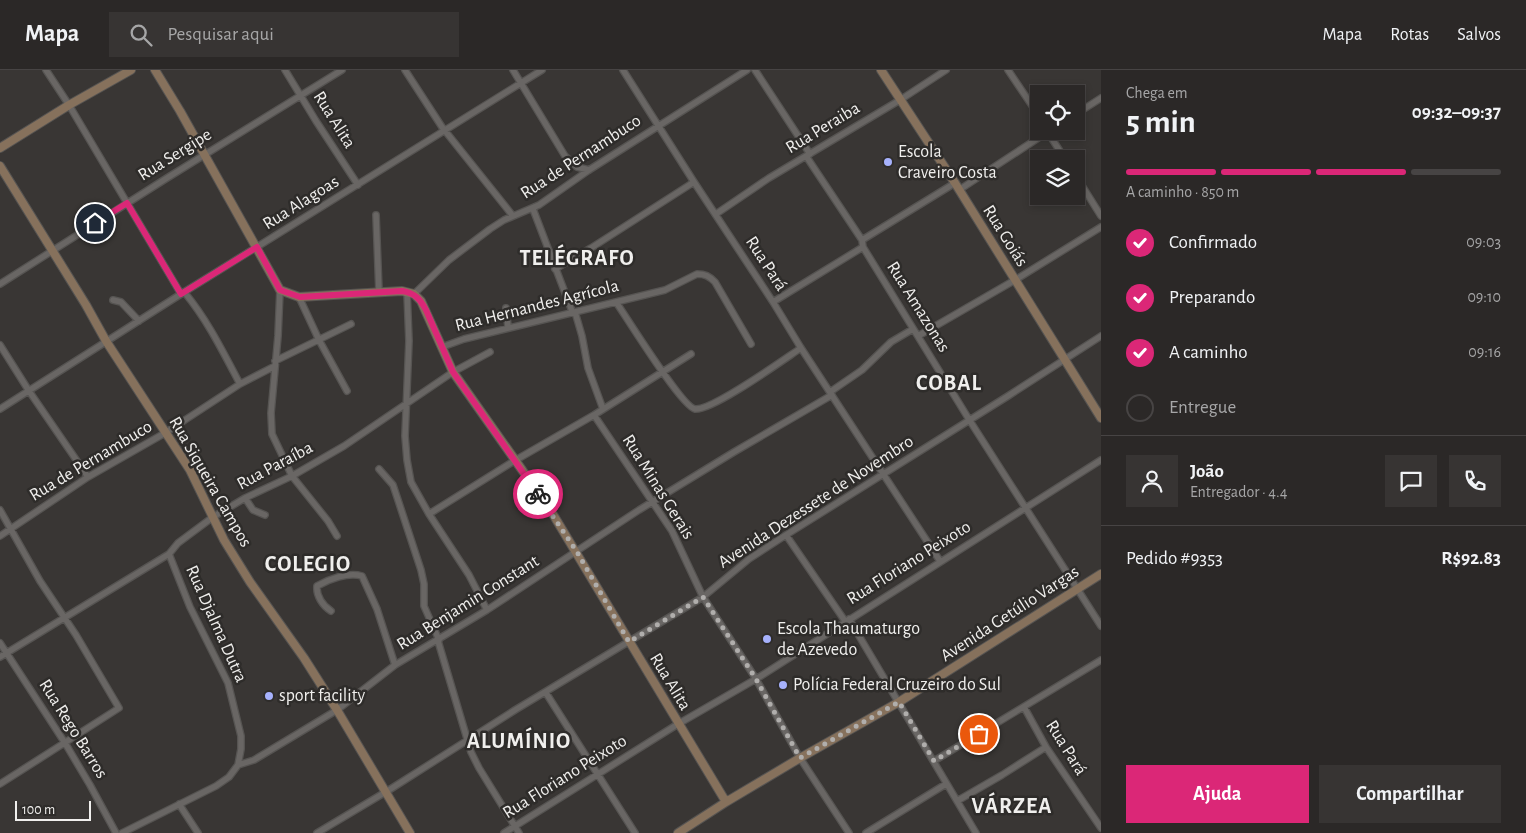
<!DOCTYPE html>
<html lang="pt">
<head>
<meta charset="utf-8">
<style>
  body { margin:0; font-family:"Alegreya Sans",sans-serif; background:#373433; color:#f1f3f6; height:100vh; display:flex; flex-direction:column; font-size:19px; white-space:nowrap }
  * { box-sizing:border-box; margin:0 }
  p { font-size:16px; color:#a6a6a7 }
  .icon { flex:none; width:28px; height:28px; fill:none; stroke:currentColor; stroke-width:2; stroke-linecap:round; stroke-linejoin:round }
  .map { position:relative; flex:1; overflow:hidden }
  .drawer { display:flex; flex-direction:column; background:#2b2827; width:425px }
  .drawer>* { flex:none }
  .fabs { position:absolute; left:1030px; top:15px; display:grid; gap:10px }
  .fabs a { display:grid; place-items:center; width:55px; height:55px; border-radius:0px; background:#2b2827; box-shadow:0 2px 8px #0003,0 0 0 1px #474444; font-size:25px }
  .scale { position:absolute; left:15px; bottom:12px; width:76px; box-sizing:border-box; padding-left:5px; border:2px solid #f0efed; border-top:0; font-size:14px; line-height:18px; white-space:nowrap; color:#f0efed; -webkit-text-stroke:4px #2e2c2a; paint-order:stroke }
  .pin { position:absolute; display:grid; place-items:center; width:42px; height:42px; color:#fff; margin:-21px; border:2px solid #fff; border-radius:50%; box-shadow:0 1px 5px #0007 }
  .courier { position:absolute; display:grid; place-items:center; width:50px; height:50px; margin:-25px; border:4px solid #db2777; border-radius:50%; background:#fff; color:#222; box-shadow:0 1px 6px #0007 }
  .summary em { font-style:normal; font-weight:700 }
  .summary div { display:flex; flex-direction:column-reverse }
  .summary { display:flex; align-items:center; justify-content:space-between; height:85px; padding:0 25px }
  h1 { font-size:32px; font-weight:700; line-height:38px }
  .bar { display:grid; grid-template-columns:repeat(4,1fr); gap:8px 5px; align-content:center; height:60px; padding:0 25px }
  .bar i { height:6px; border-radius:4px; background:#474444 }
  .bar .active { background:#db2777 }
  .bar p { grid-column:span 4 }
  .line { display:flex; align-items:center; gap:12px; padding:0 25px; border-top:1px solid #474444 }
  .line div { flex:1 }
  .round { display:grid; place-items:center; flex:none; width:52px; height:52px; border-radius:0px; background:#373433 }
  ol { padding:0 25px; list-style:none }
  li { display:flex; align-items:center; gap:15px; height:55px }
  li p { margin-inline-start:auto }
  li .icon { padding:5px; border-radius:50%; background:#db2777; color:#fff; stroke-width:4 }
  li:last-child { color:#a6a6a7 }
  li i { width:28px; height:28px; border:2px solid #474444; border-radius:50% }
  .cta { display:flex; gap:10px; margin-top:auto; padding:10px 25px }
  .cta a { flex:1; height:58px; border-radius:0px; background:#db2777; color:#fff; font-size:20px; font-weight:700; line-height:58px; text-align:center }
  .cta a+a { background:#373433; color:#f1f3f6 }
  header { display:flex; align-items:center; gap:30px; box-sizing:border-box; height:70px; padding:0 25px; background:#2b2827; border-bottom:1px solid #474444 }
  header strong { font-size:24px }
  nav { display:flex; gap:28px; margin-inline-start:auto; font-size:18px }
  .search { width:350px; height:45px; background:#373433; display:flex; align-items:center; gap:12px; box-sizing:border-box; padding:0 18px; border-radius:0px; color:#a6a6a7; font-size:19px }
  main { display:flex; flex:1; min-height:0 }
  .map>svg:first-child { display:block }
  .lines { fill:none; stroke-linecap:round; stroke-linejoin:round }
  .street-casing { stroke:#565452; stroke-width:8 }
  .secondary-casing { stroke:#565452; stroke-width:10 }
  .street { stroke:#696664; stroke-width:5.5 }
  .secondary { stroke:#86715c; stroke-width:8 }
  .done { stroke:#b0aeac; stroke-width:5; stroke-dasharray:0 9 }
  .route { stroke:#db2777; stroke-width:6 }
  .poi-dot { fill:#a6b1fc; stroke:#2e2c2a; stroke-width:2 }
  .labels { text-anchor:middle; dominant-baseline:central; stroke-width:5; stroke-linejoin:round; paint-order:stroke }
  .street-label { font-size:18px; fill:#f0efed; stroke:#2e2c2a }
  .poi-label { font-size:18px; fill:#f0efed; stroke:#2e2c2a; text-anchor:start }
  .district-label { font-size:22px; font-weight:bold; letter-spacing:1px; fill:#f0efed; stroke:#2e2c2a }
</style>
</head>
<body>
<header>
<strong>Mapa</strong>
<div class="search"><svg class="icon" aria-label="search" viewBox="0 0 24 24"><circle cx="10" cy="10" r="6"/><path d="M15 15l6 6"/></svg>Pesquisar aqui</div>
<nav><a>Mapa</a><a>Rotas</a><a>Salvos</a></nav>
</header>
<main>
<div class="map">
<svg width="1101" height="763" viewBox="0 0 1101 763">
  <rect width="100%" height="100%" fill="#393634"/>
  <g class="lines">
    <defs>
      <path id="street" d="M 46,0 L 69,35 L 181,224
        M 285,0 L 316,51 L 358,115
        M 405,0 L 442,57 L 513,146
        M 513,0 L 565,86 L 577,97 L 589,100
        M 623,0 L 694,112 L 773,232 L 801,278 L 940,491
        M 755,0 L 810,84
        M 1008,0 L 1039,46
        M 1076,44 L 1101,28
        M 1047,61 L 1065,89
        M 806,86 L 862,170 L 863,177 L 970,351 L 1101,556
        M 1076,106 L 1101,146
        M 959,120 L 1049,61
        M 533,139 L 572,241
        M 716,144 L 769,108 L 900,30 L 946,0
        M 376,145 L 379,222
        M 862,170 L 955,113
        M 555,199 L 591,178 L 694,112
        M 0,214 L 167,108 L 342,0
        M 280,220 L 278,266 L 271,343 L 272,364 L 292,406 L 328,451 L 337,466
        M 407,222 L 409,271 L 405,366 L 407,390 L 411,412 L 429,444 L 469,505 L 487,540
        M 185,223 C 208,251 223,282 240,314
        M 414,224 L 449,190 L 490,159 L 504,150 L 539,135 L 589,100 L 747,0
        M 299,227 L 319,270 L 347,321
        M 113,230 L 121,232 L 139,251
        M 616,232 C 627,248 682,337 695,339 C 712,341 783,290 801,278
        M 773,232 L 863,177
        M 506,238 L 508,257
        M 575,242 L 582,266 L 588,298 L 603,339
        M 918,266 L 1015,210 L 1101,157
        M 0,275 L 29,321 L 88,407
        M 442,277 L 464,269 L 665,220 L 697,204 C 705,204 709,206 715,212 L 751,274
        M 275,291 L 351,254
        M 830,322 L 862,300 L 891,272 L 913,259
        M 0,339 L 181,224 L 542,0
        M 594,345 L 672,461 L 703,527 L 756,609 L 800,688 L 849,763
        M 379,399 L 393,415 L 397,427 L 421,500 L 424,514 L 424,536 L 439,570
        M 245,428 L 253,440 L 265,445
        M 0,440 L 40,511 L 76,565 L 119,638 L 0,714
        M 429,444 L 514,391 L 594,345 L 691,284
        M 786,465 L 845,551
        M 0,466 L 88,407 L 165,363 L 240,314 L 275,296
        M 169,484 L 190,537 L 228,613 L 241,666 L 241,679 L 238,695
        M 331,541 C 323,536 316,526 317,516 C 329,509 348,502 362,506 L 377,539 L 395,595
        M 849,549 L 976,763
        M 438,571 L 471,682 L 479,698 L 519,763
        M 0,573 L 65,673 L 90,715 L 116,763
        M 0,587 L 169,484 L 178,473 L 213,447 L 245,428 L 292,406 L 344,376 L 453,302 L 490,282
        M 546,623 L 635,763
        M 1024,637 L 1046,677 L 1101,758
        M 934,691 L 1101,590
        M 957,731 L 1002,705 L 1046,677
        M 179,734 L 198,763
        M 122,763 L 216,716 L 229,707 L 238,695 L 254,690 L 337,640 L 395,595 L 487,540 L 639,440 L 734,382 L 832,325
        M 317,763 L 389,720 L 515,640 L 703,527 L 749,489 L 786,465 L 1008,326 L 1101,266
        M 504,763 L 678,654 L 756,609 L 1101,390
        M 866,763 L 946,714"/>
      <path id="secondary" d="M 155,0 L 180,41 L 280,220 L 299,227 L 402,221 L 414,224 L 421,231 L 453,302 L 551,441 L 726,732
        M 881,0 L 955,113 L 1101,348
        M 0,78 L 69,35 L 131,0
        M 0,96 L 86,235 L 106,271 L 190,400 L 224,470 L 250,512 L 304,588 L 337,640 L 410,763
        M 678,763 L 726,732 L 800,688 L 899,632 L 1101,504"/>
    </defs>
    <!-- street casing -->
    <use href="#street" class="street-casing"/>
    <!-- secondary casing -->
    <use href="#secondary" class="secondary-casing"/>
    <!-- street -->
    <use href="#street" class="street"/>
    <!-- secondary -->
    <use href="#secondary" class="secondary"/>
  </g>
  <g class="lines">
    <!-- done -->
    <path class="done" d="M 538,424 L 577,482 L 629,572 L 703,527 L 756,609 L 800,688 L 899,632 L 934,691 L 979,664"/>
    <!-- route -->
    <path class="route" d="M 95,153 L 127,133 L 181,224 L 257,177 L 280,220 L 300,227 L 402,221 C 415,223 420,229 426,240 L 453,302 L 538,424"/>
  </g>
  <!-- markers -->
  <g class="poi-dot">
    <circle cx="888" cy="92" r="5"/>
    <circle cx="767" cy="569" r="5"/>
    <circle cx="783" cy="615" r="5"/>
    <circle cx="269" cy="626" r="5"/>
  </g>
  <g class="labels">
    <!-- street labels -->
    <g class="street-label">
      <text transform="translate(334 50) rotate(58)">Rua Alita</text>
      <text transform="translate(823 58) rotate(-31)">Rua Peraiba</text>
      <text transform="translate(175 85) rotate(-32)">Rua Sergipe</text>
      <text transform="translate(581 87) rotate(-33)">Rua de Pernambuco</text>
      <text transform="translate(301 133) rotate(-32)">Rua Alagoas</text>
      <text transform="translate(1005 166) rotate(58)">Rua Goiás</text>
      <text transform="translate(766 194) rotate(57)">Rua Pará</text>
      <text transform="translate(537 236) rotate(-14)">Rua Hernandes Agrícola</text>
      <text transform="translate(918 237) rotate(58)">Rua Amazonas</text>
      <text transform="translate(91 391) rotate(-31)">Rua de Pernambuco</text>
      <text transform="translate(275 396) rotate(-28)">Rua Paraíba</text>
      <text transform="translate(210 412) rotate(60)">Rua Siqueira Campos</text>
      <text transform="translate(658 417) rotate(58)">Rua Minas Gerais</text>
      <text transform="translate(816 432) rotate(-33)">Avenida Dezessete de Novembro</text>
      <text transform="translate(909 493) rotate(-32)">Rua Floriano Peixoto</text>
      <text transform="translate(468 533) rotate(-32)">Rua Benjamin Constant</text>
      <text transform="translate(1010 544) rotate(-33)">Avenida Getúlio Vargas</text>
      <text transform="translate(216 554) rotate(66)">Rua Djalma Dutra</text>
      <text transform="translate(670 612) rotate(59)">Rua Alita</text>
      <text transform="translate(73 659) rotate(58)">Rua Rego Barros</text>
      <text transform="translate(1066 678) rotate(58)">Rua Pará</text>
      <text transform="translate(565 707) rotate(-32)">Rua Floriano Peixoto</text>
    </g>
    <!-- poi labels -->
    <g class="poi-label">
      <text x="898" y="82">Escola<tspan x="898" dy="21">Craveiro Costa</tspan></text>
      <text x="777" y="559">Escola Thaumaturgo<tspan x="777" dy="21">de Azevedo</tspan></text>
      <text x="793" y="615">Polícia Federal Cruzeiro do Sul</text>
      <text x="279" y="626">sport facility</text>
    </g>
    <!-- district labels -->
    <g class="district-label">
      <text x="577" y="188">TELÉGRAFO</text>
      <text x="949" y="313">COBAL</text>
      <text x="308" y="494">COLEGIO</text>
      <text x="519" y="671">ALUMÍNIO</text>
      <text x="1012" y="736">VÁRZEA</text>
    </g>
  </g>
</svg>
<div class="fabs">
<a><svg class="icon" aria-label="locate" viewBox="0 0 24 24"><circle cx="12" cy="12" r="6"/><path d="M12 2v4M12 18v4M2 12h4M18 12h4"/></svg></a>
<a><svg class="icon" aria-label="layers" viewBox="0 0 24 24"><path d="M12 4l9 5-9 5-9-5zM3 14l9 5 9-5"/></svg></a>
</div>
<div class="scale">100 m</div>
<div class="pin" style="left:979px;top:664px;background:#ea580c"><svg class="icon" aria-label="bag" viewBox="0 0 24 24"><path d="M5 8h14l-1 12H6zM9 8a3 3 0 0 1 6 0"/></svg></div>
<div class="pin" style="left:95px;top:153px;background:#1f2937"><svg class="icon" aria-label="home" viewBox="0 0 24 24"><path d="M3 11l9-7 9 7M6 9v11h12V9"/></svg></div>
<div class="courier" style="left:538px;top:424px"><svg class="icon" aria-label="bike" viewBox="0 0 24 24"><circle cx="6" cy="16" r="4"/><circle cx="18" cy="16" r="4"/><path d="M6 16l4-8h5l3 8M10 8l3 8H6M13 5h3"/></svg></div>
</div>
<section class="drawer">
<div class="summary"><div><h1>5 min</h1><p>Chega em</p></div><em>09:32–09:37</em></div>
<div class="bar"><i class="active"></i><i class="active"></i><i class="active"></i><i></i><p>A caminho · 850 m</p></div>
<ol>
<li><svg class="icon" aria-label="check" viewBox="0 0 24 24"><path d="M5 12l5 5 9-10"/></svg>Confirmado<p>09:03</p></li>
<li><svg class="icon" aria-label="check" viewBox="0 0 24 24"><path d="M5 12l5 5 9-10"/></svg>Preparando<p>09:10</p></li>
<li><svg class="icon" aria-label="check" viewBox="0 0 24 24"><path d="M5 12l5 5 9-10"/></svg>A caminho<p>09:16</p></li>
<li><i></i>Entregue</li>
</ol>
<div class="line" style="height:90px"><a class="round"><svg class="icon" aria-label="person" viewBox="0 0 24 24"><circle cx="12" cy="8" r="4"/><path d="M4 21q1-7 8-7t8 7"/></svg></a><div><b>João</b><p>Entregador · 4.4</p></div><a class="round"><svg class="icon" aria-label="chat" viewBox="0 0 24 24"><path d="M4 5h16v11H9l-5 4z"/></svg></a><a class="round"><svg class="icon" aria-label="phone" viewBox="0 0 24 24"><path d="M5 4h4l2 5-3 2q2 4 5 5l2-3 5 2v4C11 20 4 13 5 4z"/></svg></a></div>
<div class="line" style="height:65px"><div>Pedido #9353</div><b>R$92.83</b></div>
<div class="cta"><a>Ajuda</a><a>Compartilhar</a></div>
</section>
</main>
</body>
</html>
